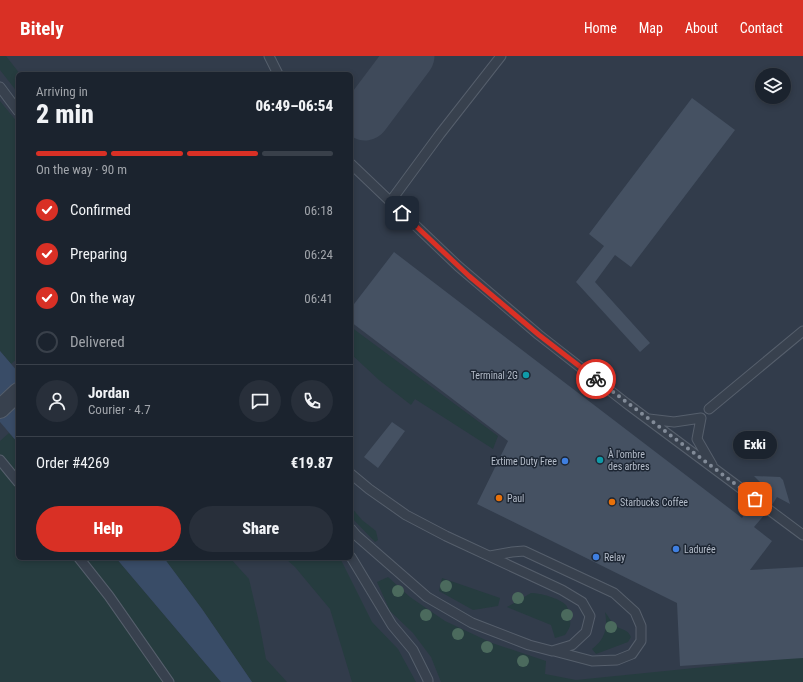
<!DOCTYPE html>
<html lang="en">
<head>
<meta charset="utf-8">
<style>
  body { margin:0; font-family:"Roboto Condensed",sans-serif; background:#282f3a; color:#f1f3f6; height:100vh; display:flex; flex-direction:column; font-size:15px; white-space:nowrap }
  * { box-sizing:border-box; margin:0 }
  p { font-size:13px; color:#a0a4aa }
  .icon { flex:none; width:22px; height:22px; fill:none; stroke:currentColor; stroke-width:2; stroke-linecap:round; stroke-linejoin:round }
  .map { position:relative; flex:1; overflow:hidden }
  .details { position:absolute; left:16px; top:16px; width:337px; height:488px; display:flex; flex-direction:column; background:#1b232e; border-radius:6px; box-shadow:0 2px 6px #0003,0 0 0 1px #39404a }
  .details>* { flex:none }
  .tools { position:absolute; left:755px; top:12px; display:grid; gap:8px }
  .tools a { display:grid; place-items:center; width:36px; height:36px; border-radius:50%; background:#1b232e; box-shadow:0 2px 6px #0003,0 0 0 1px #39404a; font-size:20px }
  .pin { position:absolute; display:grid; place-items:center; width:34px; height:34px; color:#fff; margin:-17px; border-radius:8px; box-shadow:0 2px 6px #0006 }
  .courier { position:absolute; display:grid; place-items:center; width:40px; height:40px; margin:-20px; border:3px solid #d93025; border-radius:50%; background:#fff; color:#222; box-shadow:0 1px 5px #0007 }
  .bubble { position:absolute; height:28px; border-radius:14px; background:#1b232e; box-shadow:0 2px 6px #0003,0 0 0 1px #39404a; font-size:13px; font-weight:800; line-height:28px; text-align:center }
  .summary em { font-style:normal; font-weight:800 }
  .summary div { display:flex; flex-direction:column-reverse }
  .summary { display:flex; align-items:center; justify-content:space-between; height:68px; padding:0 20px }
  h1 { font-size:26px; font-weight:800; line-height:30px }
  .bar { display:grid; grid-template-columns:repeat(4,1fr); gap:6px 4px; align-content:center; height:48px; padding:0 20px }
  .bar i { height:5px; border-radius:3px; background:#39404a }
  .bar .current { background:#d93025 }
  .bar p { grid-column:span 4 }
  .line { display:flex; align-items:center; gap:10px; padding:0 20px; border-top:1px solid #39404a }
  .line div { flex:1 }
  .round { display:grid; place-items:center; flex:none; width:42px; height:42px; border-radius:21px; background:#282f3a }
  ol { padding:0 20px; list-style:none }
  li { display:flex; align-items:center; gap:12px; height:44px }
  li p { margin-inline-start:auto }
  li .icon { padding:4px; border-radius:50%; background:#d93025; color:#fff; stroke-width:4 }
  li:last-child { color:#a0a4aa }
  li i { width:22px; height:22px; border:2px solid #39404a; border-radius:50% }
  .button { display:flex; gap:8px; margin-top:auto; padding:8px 20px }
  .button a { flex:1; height:46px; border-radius:24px; background:#d93025; color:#fff; font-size:16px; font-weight:800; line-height:46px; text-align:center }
  .button a+a { background:#282f3a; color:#f1f3f6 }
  header { display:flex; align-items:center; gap:24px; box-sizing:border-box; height:56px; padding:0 20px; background:#d93025; color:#fff }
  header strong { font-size:19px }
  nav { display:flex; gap:22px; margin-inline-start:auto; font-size:14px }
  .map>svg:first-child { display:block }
  .airport { fill:#323c4b; fill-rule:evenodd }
  .green { fill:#263c3f }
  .water { fill:#394c67 }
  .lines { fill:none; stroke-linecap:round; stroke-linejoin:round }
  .taxiway { stroke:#3f4a5a; stroke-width:49 }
  .building { fill:#455162 }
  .service-casing { stroke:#565f6c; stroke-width:11 }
  .minor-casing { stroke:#565f6c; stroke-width:20 }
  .service { stroke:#38414e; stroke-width:9 }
  .minor { stroke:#38414e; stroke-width:18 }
  .tree { fill:#4b6a5d }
  .done { stroke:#828b98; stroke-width:4; stroke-dasharray:0 7.2 }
  .route { stroke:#d93025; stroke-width:5 }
  .culture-dot { fill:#0f9aa8; stroke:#1d2633; stroke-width:1.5 }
  .shop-dot { fill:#3f7fe0; stroke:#1d2633; stroke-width:1.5 }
  .food-dot { fill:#e8710a; stroke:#1d2633; stroke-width:1.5 }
  .labels { text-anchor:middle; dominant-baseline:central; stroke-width:3; stroke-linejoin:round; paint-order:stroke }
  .poi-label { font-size:10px; fill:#b4bcc9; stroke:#1d2633; text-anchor:start }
</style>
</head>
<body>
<header>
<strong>Bitely</strong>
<nav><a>Home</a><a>Map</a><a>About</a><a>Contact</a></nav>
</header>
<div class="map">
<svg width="803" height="626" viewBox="0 0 803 626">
  <rect width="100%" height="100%" fill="#242f3e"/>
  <!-- airport -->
  <path class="airport" d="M 0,0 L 803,0 L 803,626 L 0,626 ZM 18,18 L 351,18 L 351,502 L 18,502 ZM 762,19 L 784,19 L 784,41 L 762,41 Z"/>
  <!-- green -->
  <path class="green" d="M 0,0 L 6,0 L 20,18 L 18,18 L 18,37 L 0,14 Z
    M 0,45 L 18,67 L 18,302 L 11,308 L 0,295 Z
    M 351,271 L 498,380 L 493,393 L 415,343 L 411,349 L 379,324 L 351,298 Z
    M 9,377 L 18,387 L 18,502 L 116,502 L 221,626 L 0,626 L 0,385 Z
    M 351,451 L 362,464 L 376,475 L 378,484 L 375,486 L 351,461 Z
    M 164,502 L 230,502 L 249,523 L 259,566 L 266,603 L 287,626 L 252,626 L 202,553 Z
    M 285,502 L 340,502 L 372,566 L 398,593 L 416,626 L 352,626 L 330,553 L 295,511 Z
    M 388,521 L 410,541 L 445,565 L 492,587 L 546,605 L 545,618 L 576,624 L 803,601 L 803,626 L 441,626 L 431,601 L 413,577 L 390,555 L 377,526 Z
    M 442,522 L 500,542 L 498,550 L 473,554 L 439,535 Z
    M 531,537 C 540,537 559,542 566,549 C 569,553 571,565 570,570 C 569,573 567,576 565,579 L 555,582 L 551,569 L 507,551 Z
    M 605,556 C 608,560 611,566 616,570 C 622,575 627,572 631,581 L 628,586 L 596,598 L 592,593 C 605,583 608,572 605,556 Z"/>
  <!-- water -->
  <path class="water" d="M 0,295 L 18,316 L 18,387 L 0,366 Z
    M 116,502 L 164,502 L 202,553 L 252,626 L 221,626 Z"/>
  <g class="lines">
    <!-- taxiway -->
    <path class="taxiway" d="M 365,60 L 410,0"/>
  </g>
  <!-- building -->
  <path class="building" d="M 692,42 L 735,74 L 631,211 L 615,199 L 595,226 L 650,287 L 640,296 L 576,226 L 604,190 L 589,178 Z
    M 394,196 L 742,462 L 752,448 L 757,449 L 760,447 L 761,444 L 761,441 L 759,439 L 765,431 L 754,420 L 780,421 L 783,424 L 790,448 L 777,441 L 772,449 L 768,447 L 765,448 L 763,450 L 762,455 L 765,458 L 754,471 L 772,485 L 750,514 L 803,511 L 803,602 L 680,610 L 677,547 L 477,448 L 508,385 L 351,266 L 351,252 Z
    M 392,366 L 405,375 L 378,412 L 364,401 Z"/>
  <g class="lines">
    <defs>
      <path id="service" d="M 269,0 L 278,18
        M 0,31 L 18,55
        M 351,108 L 458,210 L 539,279 L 626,347 L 755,443
        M 390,146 L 440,78 L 501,0
        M 709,353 L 803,275
        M 649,363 L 674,366 L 701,362 L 697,383 L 712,409
        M 0,404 L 18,426
        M 351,418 L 369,433 L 406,459 L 446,480 L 562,534 L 582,546 L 590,560 L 586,576 L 572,589 L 552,595 L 529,589 L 472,567 L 427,541 L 357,480 L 351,473
        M 768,453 L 803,479
        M 490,500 L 512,496 L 524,495 L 614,537 L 635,556 L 641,570 L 641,585 L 632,598 L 617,604 L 592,605 L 554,595
        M 351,501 L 392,569 L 413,594 L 428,624 L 428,626
        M 79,502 L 109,540 L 169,626"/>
      <path id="minor" d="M 0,353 L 18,336"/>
    </defs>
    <!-- service casing -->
    <use href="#service" class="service-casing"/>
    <!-- minor casing -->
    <use href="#minor" class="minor-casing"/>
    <!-- service -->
    <use href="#service" class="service"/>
    <!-- minor -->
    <use href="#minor" class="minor"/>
  </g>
  <!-- trees -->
  <g class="tree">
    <circle cx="446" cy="530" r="6"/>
    <circle cx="398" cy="535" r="6"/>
    <circle cx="518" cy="542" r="6"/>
    <circle cx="426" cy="559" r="6"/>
    <circle cx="567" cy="559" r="6"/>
    <circle cx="611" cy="571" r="6"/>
    <circle cx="458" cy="578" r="6"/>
    <circle cx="487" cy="591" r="6"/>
    <circle cx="523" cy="605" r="6"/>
  </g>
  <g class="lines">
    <!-- done -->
    <path class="done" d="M 596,323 L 755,443"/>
    <!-- route -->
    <path class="route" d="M 402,157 L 469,220 L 539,279 L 596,323"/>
  </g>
  <!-- markers -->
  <g class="culture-dot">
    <circle cx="526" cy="319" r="4"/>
    <circle cx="600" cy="404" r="4"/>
  </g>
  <g class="shop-dot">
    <circle cx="565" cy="405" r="4"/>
    <circle cx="676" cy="493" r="4"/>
    <circle cx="596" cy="501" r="4"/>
  </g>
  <g class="food-dot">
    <circle cx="499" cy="442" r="4"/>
    <circle cx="612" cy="446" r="4"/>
  </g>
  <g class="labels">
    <!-- poi labels -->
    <g class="poi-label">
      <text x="518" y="319" text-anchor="end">Terminal 2G</text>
      <text x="608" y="398">À l'ombre<tspan x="608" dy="12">des arbres</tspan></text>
      <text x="557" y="405" text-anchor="end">Extime Duty Free</text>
      <text x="507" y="442">Paul</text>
      <text x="620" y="446">Starbucks Coffee</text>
      <text x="684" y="493">Ladurée</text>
      <text x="604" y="501">Relay</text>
    </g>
  </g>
</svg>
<div class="tools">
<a><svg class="icon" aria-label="layers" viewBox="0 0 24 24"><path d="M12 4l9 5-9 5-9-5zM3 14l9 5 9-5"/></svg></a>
</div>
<div class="pin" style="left:755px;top:443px;background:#ea580c"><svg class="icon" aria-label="bag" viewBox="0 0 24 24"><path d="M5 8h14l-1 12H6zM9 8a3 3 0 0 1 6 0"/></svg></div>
<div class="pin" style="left:402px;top:157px;background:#1f2937"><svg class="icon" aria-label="home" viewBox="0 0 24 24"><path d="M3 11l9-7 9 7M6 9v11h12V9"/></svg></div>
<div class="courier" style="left:596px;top:323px"><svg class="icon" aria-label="bike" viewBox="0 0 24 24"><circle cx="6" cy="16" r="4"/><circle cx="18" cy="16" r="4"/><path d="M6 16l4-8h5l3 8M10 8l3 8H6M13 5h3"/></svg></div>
<div class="bubble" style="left:733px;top:375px;width:44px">Exki</div>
<section class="details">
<div class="summary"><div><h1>2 min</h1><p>Arriving in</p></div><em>06:49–06:54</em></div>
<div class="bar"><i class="current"></i><i class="current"></i><i class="current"></i><i></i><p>On the way · 90 m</p></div>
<ol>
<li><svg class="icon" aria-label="check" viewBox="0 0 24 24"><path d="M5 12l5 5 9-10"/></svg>Confirmed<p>06:18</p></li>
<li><svg class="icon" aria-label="check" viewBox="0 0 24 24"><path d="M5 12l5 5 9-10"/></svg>Preparing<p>06:24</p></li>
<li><svg class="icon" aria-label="check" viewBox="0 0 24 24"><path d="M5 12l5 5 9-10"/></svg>On the way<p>06:41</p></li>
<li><i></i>Delivered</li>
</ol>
<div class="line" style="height:72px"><a class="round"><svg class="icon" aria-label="person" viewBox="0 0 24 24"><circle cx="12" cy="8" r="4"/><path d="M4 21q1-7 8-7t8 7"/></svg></a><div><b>Jordan</b><p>Courier · 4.7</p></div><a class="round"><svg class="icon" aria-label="chat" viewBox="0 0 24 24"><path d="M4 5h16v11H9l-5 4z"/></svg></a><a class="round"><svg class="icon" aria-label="phone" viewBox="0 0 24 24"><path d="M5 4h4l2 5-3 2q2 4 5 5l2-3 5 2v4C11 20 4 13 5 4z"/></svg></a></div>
<div class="line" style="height:52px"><div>Order #4269</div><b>€19.87</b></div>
<div class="button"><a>Help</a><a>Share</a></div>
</section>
</div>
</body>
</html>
